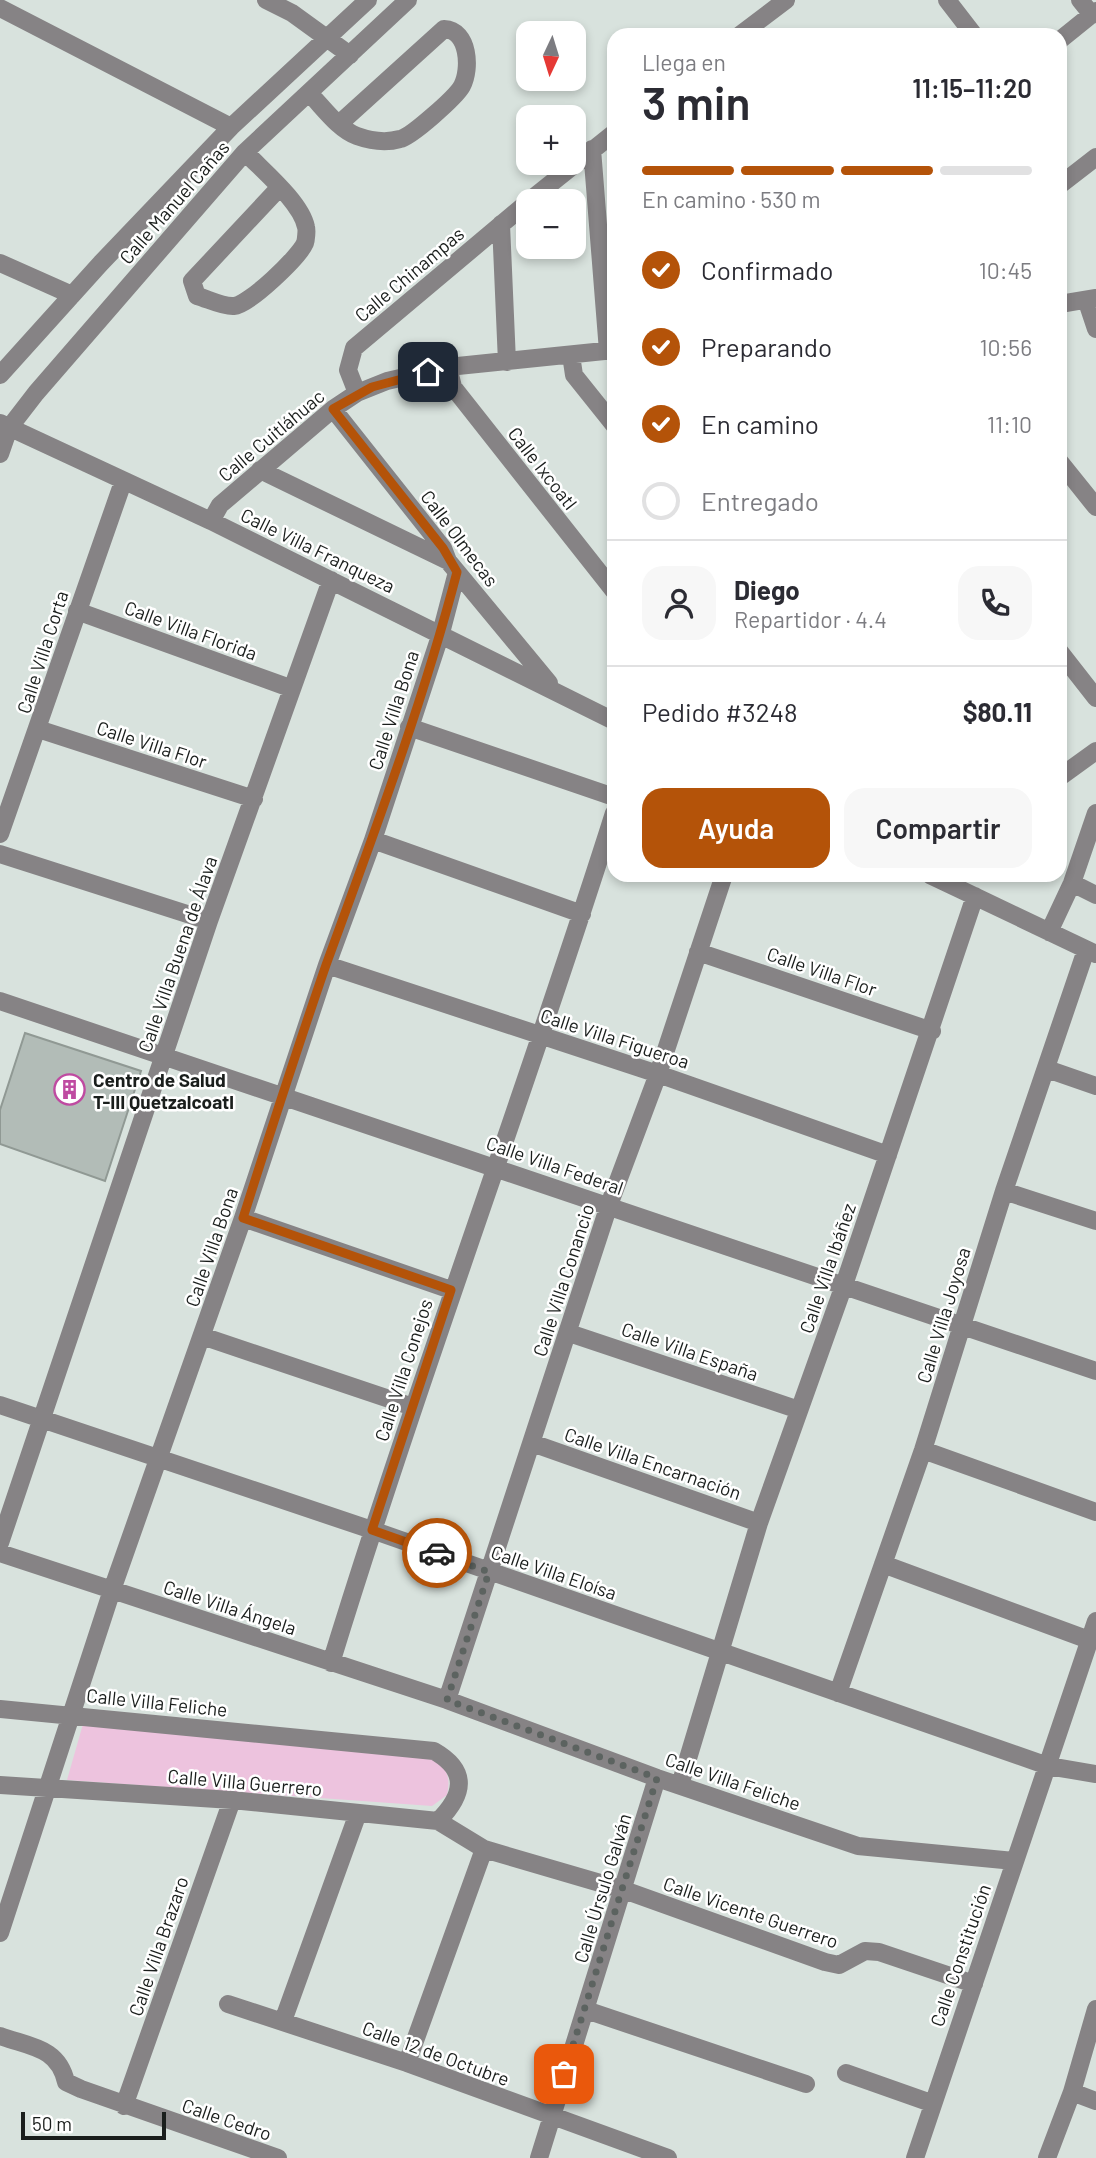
<!DOCTYPE html>
<html lang="es">
<head>
<meta charset="utf-8">
<style>
  body { margin:0; font-family:Barlow,sans-serif; background:#f7f7f7; color:#2b2b33; height:100vh; display:flex; flex-direction:column; font-size:26px; white-space:nowrap }
  * { box-sizing:border-box; margin:0 }
  p { font-size:23px; color:#7c7c81 }
  .icon { flex:none; width:38px; height:38px; fill:none; stroke:currentColor; stroke-width:2; stroke-linecap:round; stroke-linejoin:round }
  .map { position:relative; flex:1; overflow:hidden }
  .panel { position:absolute; left:607px; top:28px; width:460px; height:854px; display:flex; flex-direction:column; background:#fff; border-radius:21px; box-shadow:0 4px 10px #0003 }
  .panel>* { flex:none }
  .needle { width:46px; rotate:184deg }
  .fabs { position:absolute; left:516px; top:21px; display:grid; gap:14px }
  .fabs a { display:grid; place-items:center; width:70px; height:70px; border-radius:14px; background:#fff; box-shadow:0 4px 10px #0003; font-size:35px }
  .scale { position:absolute; left:21px; bottom:18px; width:145px; box-sizing:border-box; padding-left:7px; border:4px solid #1a1e1c; border-top:0; font-size:19px; line-height:24px; white-space:nowrap; color:#1a1e1c; -webkit-text-stroke:5px #fff; paint-order:stroke }
  .pin { position:absolute; display:grid; place-items:center; width:60px; height:60px; color:#fff; margin:-30px; border-radius:14px; box-shadow:0 4px 10px #0006 }
  .courier { position:absolute; display:grid; place-items:center; width:70px; height:70px; margin:-35px; border:5px solid #b45309; border-radius:50%; background:#fff; color:#222; box-shadow:0 2px 9px #0007 }
  .summary em { font-style:normal; font-weight:600 }
  .summary div { display:flex; flex-direction:column-reverse }
  .summary { display:flex; align-items:center; justify-content:space-between; height:119px; padding:0 35px }
  h1 { font-size:46px; font-weight:600; line-height:52px }
  .bar { display:grid; grid-template-columns:repeat(4,1fr); gap:10px 7px; align-content:center; height:84px; padding:0 35px }
  .bar i { height:9px; border-radius:5px; background:#e1e1e2 }
  .bar .on { background:#b45309 }
  .bar p { grid-column:span 4 }
  .line { display:flex; align-items:center; gap:18px; padding:0 35px; border-top:2px solid #e1e1e2 }
  .line div { flex:1 }
  .round { display:grid; place-items:center; flex:none; width:74px; height:74px; border-radius:21px; background:#f7f7f7 }
  ol { padding:0 35px; list-style:none }
  li { display:flex; align-items:center; gap:21px; height:77px }
  li p { margin-inline-start:auto }
  li .icon { padding:7px; border-radius:50%; background:#b45309; color:#fff; stroke-width:4 }
  li:last-child { color:#7c7c81 }
  li i { width:38px; height:38px; border:4px solid #e1e1e2; border-radius:50% }
  .button { display:flex; gap:14px; margin-top:auto; padding:14px 35px }
  .button a { flex:1; height:80px; border-radius:21px; background:#b45309; color:#fff; font-size:28px; font-weight:600; line-height:80px; text-align:center }
  .button a+a { background:#f7f7f7; color:#2b2b33 }
  .map>svg:first-child { display:block }
  .green { fill:#edc3de }
  .building { fill:#b2bcb7; stroke:#909994; stroke-width:2 }
  .lines { fill:none; stroke-linecap:round; stroke-linejoin:round }
  .minor { stroke:#868385; stroke-width:18 }
  .done { stroke:#5c6360; stroke-width:7; stroke-dasharray:0 12.6 }
  .route { stroke:#b45309; stroke-width:9 }
  .labels { text-anchor:middle; dominant-baseline:central; stroke-width:5; stroke-linejoin:round; paint-order:stroke }
  .street-label { font-size:19px; fill:#1a1e1c; stroke:#fff }
  .poi-label { font-size:19px; font-weight:bold; fill:#1a1e1c; stroke:#fff; text-anchor:start }
</style>
</head>
<body>
<div class="map">
<svg width="1096" height="2158" viewBox="0 0 1096 2158">
  <rect width="100%" height="100%" fill="#d8e2dd"/>
  <!-- green -->
  <path class="green" d="M 83,1724 L 431,1758 C 447,1768 451,1776 447,1795 L 432,1806 L 67,1780 Z"/>
  <!-- building -->
  <path class="building" d="M 25,1033 L 141,1071 L 105,1181 L 0,1144 L 0,1110 Z"/>
  <g class="lines">
    <!-- minor -->
    <path class="minor" d="M 266,0 L 292,13 L 350,55
      M 947,0 L 974,35
      M 1080,0 L 1092,15
      M 0,8 L 231,127
      M 740,35 L 786,0
      M 1060,40 L 1096,11
      M 309,93 C 323,107 338,129 357,136 C 371,141 386,143 400,139 C 411,137 456,97 462,86 C 471,69 469,30 444,29 L 339,124
      M 592,149 L 608,351
      M 245,152 C 262,170 301,202 306,227 C 307,230 306,240 305,243 C 299,257 249,305 234,306 C 223,307 208,299 197,296 L 192,281 L 280,187
      M 1060,185 L 1096,157
      M 529,201 L 614,133
      M 501,224 L 507,362
      M 0,263 L 72,295
      M 1087,302 L 1096,329
      M 1060,304 L 1096,298
      M 571,355 L 574,375 L 614,425
      M 448,367 L 453,387 L 614,591
      M 0,375 L 101,263 L 231,127 L 368,0
      M 357,393 L 348,370 L 354,348 L 528,202
      M 333,409 L 443,548 L 448,561 L 549,683
      M 0,423 L 211,521 L 614,721
      M 0,454 L 9,428 L 36,393 L 245,152 L 408,0
      M 1060,462 L 1096,507
      M 260,470 L 448,561
      M 211,521 L 220,505 L 333,409 L 357,393 L 387,381 L 448,367 L 614,350
      M 77,611 L 290,688
      M 1060,652 L 1096,698
      M 409,727 L 614,797
      M 38,729 L 254,799
      M 1060,777 L 1096,751
      M 0,834 L 123,482
      M 373,840 L 582,914
      M 0,854 L 209,921
      M 930,875 L 1096,954
      M 1072,883 L 1096,895
      M 1049,932 L 1072,883 L 1096,813
      M 698,952 L 932,1031
      M 327,965 L 658,1074 L 888,1155
      M 0,1001 L 1096,1371
      M 1047,1069 L 1096,1086
      M 1004,1191 L 1096,1221
      M 243,1218 L 451,1290
      M 569,1333 L 799,1410
      M 202,1336 L 413,1407
      M 0,1405 L 372,1530 L 1048,1766 L 1096,1774
      M 532,1443 L 759,1523
      M 923,1450 L 1096,1512
      M 0,1543 L 209,921 L 331,580
      M 0,1553 L 447,1700 L 657,1778 L 858,1846 L 1014,1861
      M 883,1564 L 1089,1640
      M 331,1663 C 419,1377 524,1097 614,813
      M 838,1693 L 923,1450 L 1004,1191 L 1086,950
      M 447,1700 L 609,1205 L 658,1074 L 724,875
      M 0,1709 L 434,1751 C 469,1771 464,1795 438,1821
      M 0,1785 L 232,1800 L 438,1821 L 484,1849 L 624,1890 L 825,1962 L 839,1965 L 865,1951 L 879,1952 L 974,1984
      M 680,1785 L 759,1523 L 844,1285 L 975,896
      M 0,1933 L 112,1590 L 243,1218 L 327,965 L 373,840 L 441,633 L 457,572
      M 228,2004 L 407,2063 L 668,2158
      M 586,2010 L 806,2084
      M 283,2021 L 358,1813
      M 0,2036 C 30,2047 58,2047 66,2082 L 81,2089 L 278,2158
      M 407,2063 L 484,1849
      M 846,2073 L 931,2103
      M 1072,2092 L 1096,2101
      M 124,2106 L 232,1800
      M 539,2158 L 657,1778
      M 915,2158 L 1096,1621
      M 1047,2158 L 1072,2092 L 1096,2009"/>
  </g>
  <g class="lines">
    <!-- done -->
    <path class="done" d="M 437,1553 L 489,1572 L 447,1700 L 657,1778 L 564,2074"/>
    <!-- route -->
    <path class="route" d="M 428,372 L 372,387 L 333,409 L 443,548 L 457,572 C 422,706 373,836 326,965 C 297,1049 270,1133 243,1218 L 451,1290 L 372,1530 L 437,1553"/>
  </g>
  <!-- icons -->
  <defs>
    <symbol id="building-ring" viewBox="-11 -11 22 22"><circle r="9.5" fill="#fff" stroke="#bf4aa1" stroke-width="1.5"/><path d="M-4-6H4V6H1V3H-1V6H-4ZM-2.5-4.3h1.7v1.8h-1.7ZM.8-4.3h1.7v1.8H.8ZM-2.5-1h1.7V.8h-1.7ZM.8-1h1.7V.8H.8Z" fill="#bf4aa1"/></symbol>
  </defs>
  <g fill-rule="evenodd">
    <use href="#building-ring" x="52" y="1072" width="35" height="35"/>
  </g>
  <g class="labels">
    <!-- street labels -->
    <g class="street-label">
      <text transform="translate(174 202) rotate(-49)">Calle Manuel Cañas</text>
      <text transform="translate(409 274) rotate(-40)">Calle Chinampas</text>
      <text transform="translate(271 435) rotate(-40)">Calle Cuitláhuac</text>
      <text transform="translate(543 468) rotate(52)">Calle Ixcoatl</text>
      <text transform="translate(460 538) rotate(53)">Calle Olmecas</text>
      <text transform="translate(318 550) rotate(26)">Calle Villa Franqueza</text>
      <text transform="translate(191 630) rotate(20)">Calle Villa Florida</text>
      <text transform="translate(42 652) rotate(-72)">Calle Villa Corta</text>
      <text transform="translate(393 710) rotate(-72)">Calle Villa Bona</text>
      <text transform="translate(152 744) rotate(18)">Calle Villa Flor</text>
      <text transform="translate(177 954) rotate(-71)">Calle Villa Buena de Álava</text>
      <text transform="translate(822 971) rotate(19)">Calle Villa Flor</text>
      <text transform="translate(615 1038) rotate(18)">Calle Villa Figueroa</text>
      <text transform="translate(555 1165) rotate(19)">Calle Villa Federal</text>
      <text transform="translate(211 1247) rotate(-71)">Calle Villa Bona</text>
      <text transform="translate(827 1268) rotate(-71)">Calle Villa Ibáñez</text>
      <text transform="translate(563 1280) rotate(-72)">Calle Villa Conancio</text>
      <text transform="translate(943 1315) rotate(-73)">Calle Villa Joyosa</text>
      <text transform="translate(690 1351) rotate(19)">Calle Villa España</text>
      <text transform="translate(403 1370) rotate(-72)">Calle Villa Conejos</text>
      <text transform="translate(653 1463) rotate(19)">Calle Villa Encarnación</text>
      <text transform="translate(554 1572) rotate(19)">Calle Villa Eloísa</text>
      <text transform="translate(230 1607) rotate(18)">Calle Villa Ángela</text>
      <text transform="translate(157 1702) rotate(6)">Calle Villa Feliche</text>
      <text transform="translate(733 1781) rotate(19)">Calle Villa Feliche</text>
      <text transform="translate(245 1782) rotate(5)">Calle Villa Guerrero</text>
      <text transform="translate(602 1888) rotate(-73)">Calle Úrsulo Galván</text>
      <text transform="translate(751 1912) rotate(19)">Calle Vicente Guerrero</text>
      <text transform="translate(158 1946) rotate(-71)">Calle Villa Brazaro</text>
      <text transform="translate(960 1955) rotate(-71)">Calle Constitución</text>
      <text transform="translate(436 2053) rotate(20)">Calle 12 de Octubre</text>
      <text transform="translate(227 2119) rotate(19)">Calle Cedro</text>
    </g>
    <!-- poi labels -->
    <g class="poi-label">
      <text x="93" y="1079">Centro de Salud<tspan x="93" dy="22">T-III Quetzalcoatl</tspan></text>
    </g>
  </g>
</svg>
<div class="fabs">
<a><svg class="needle" viewBox="-14 -14 28 28"><path d="M0-13l5 13h-10z" fill="#e53935"/><path d="M0 13l5-13h-10z" fill="#7c7c81"/></svg></a>
<a>+</a>
<a>−</a>
</div>
<div class="scale">50 m</div>
<div class="pin" style="left:564px;top:2074px;background:#ea580c"><svg class="icon" aria-label="bag" viewBox="0 0 24 24"><path d="M5 8h14l-1 12H6zM9 8a3 3 0 0 1 6 0"/></svg></div>
<div class="pin" style="left:428px;top:372px;background:#1f2937"><svg class="icon" aria-label="home" viewBox="0 0 24 24"><path d="M3 11l9-7 9 7M6 9v11h12V9"/></svg></div>
<div class="courier" style="left:437px;top:1553px"><svg class="icon" aria-label="car" viewBox="0 0 24 24"><path d="M5 17H2v-5l4-1 3-4h7l3 4 3 1v5h-3M9 17h6M6 11h13"/><circle cx="7" cy="17" r="2"/><circle cx="17" cy="17" r="2"/></svg></div>
<section class="panel">
<div class="summary"><div><h1>3 min</h1><p>Llega en</p></div><em>11:15–11:20</em></div>
<div class="bar"><i class="on"></i><i class="on"></i><i class="on"></i><i></i><p>En camino · 530 m</p></div>
<ol>
<li><svg class="icon" aria-label="check" viewBox="0 0 24 24"><path d="M5 12l5 5 9-10"/></svg>Confirmado<p>10:45</p></li>
<li><svg class="icon" aria-label="check" viewBox="0 0 24 24"><path d="M5 12l5 5 9-10"/></svg>Preparando<p>10:56</p></li>
<li><svg class="icon" aria-label="check" viewBox="0 0 24 24"><path d="M5 12l5 5 9-10"/></svg>En camino<p>11:10</p></li>
<li><i></i>Entregado</li>
</ol>
<div class="line" style="height:126px"><a class="round"><svg class="icon" aria-label="person" viewBox="0 0 24 24"><circle cx="12" cy="8" r="4"/><path d="M4 21q1-7 8-7t8 7"/></svg></a><div><b>Diego</b><p>Repartidor · 4.4</p></div><a class="round"><svg class="icon" aria-label="phone" viewBox="0 0 24 24"><path d="M5 4h4l2 5-3 2q2 4 5 5l2-3 5 2v4C11 20 4 13 5 4z"/></svg></a></div>
<div class="line" style="height:91px"><div>Pedido #3248</div><b>$80.11</b></div>
<div class="button"><a>Ayuda</a><a>Compartir</a></div>
</section>
</div>
</body>
</html>
